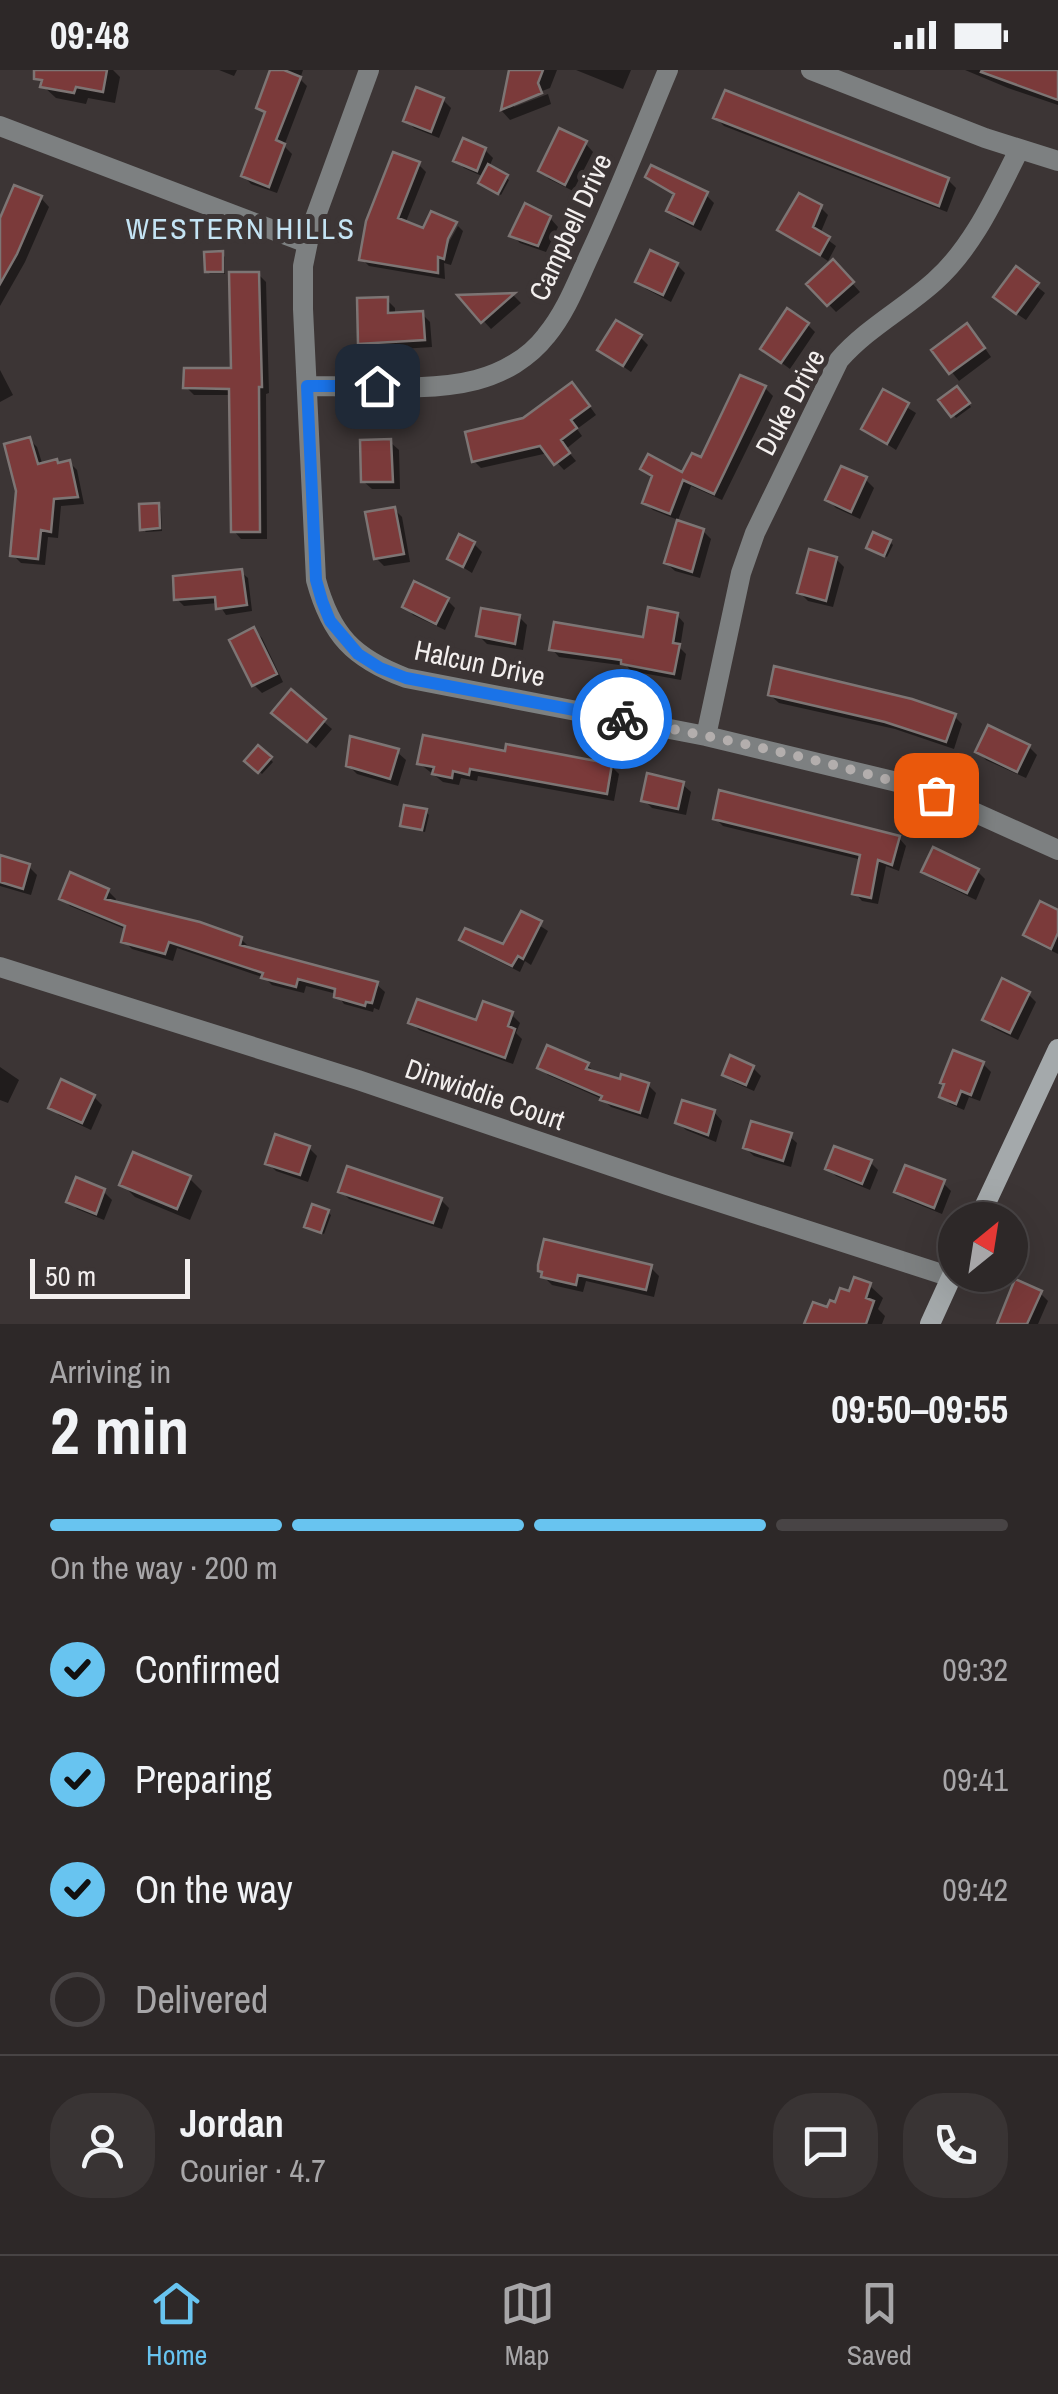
<!DOCTYPE html>
<html lang="en">
<head>
<meta charset="utf-8">
<style>
  body { margin:0; font-family:"Archivo Narrow",sans-serif; background:#393434; color:#f1f3f6; height:100vh; display:flex; flex-direction:column; font-size:38px; white-space:nowrap }
  * { box-sizing:border-box; margin:0 }
  p { font-size:32px; color:#a7a6a8 }
  .icon { flex:none; width:55px; height:55px; fill:none; stroke:currentColor; stroke-width:2; stroke-linecap:round; stroke-linejoin:round }
  .map { position:relative; height:1254px; overflow:hidden }
  .panel { display:flex; flex-direction:column; background:#2d2828; flex:1 }
  .panel>* { flex:none }
  .needle { width:65px; rotate:30deg }
  .buttons { position:absolute; left:938px; top:1132px; display:grid; gap:20px }
  .buttons a { display:grid; place-items:center; width:90px; height:90px; border-radius:50%; background:#2d2828; box-shadow:0 10px 40px #0002,0 0 0 2px #484445; font-size:50px }
  .scale { position:absolute; left:30px; bottom:25px; width:160px; box-sizing:border-box; padding-left:10px; border:5px solid #f3efee; border-top:0; font-size:28px; line-height:35px; white-space:nowrap; color:#f3efee; -webkit-text-stroke:8px #3c3535; paint-order:stroke }
  .pin { position:absolute; display:grid; place-items:center; width:85px; height:85px; color:#fff; margin:-42px; border-radius:20px; box-shadow:0 5px 15px #0006 }
  .courier { position:absolute; display:grid; place-items:center; width:100px; height:100px; margin:-50px; border:8px solid #1a73e8; border-radius:50%; background:#fff; color:#222; box-shadow:0 2px 12px #0007 }
  .overview em { font-style:normal; font-weight:700 }
  .overview div { display:flex; flex-direction:column-reverse }
  .overview { display:flex; align-items:center; justify-content:space-between; height:170px; padding:0 50px }
  h1 { font-size:65px; font-weight:700; line-height:75px }
  .bar { display:grid; grid-template-columns:repeat(4,1fr); gap:15px 10px; align-content:center; height:120px; padding:0 50px }
  .bar i { height:12px; border-radius:8px; background:#484445 }
  .bar .active { background:#68c4f0 }
  .bar p { grid-column:span 4 }
  .line { display:flex; align-items:center; gap:25px; padding:0 50px; border-top:2px solid #484445 }
  .line div { flex:1 }
  .round { display:grid; place-items:center; flex:none; width:105px; height:105px; border-radius:40px; background:#393434 }
  ol { padding:0 50px; list-style:none }
  li { display:flex; align-items:center; gap:30px; height:110px }
  li p { margin-inline-start:auto }
  li .icon { padding:10px; border-radius:50%; background:#68c4f0; color:#111; stroke-width:4 }
  li:last-child { color:#a7a6a8 }
  li i { width:55px; height:55px; border:5px solid #484445; border-radius:50% }
  .status { display:flex; justify-content:space-between; align-items:center; height:70px; padding:0 50px; background:#2d2828; direction:ltr }
  .status svg { height:28px; fill:currentColor }
  .tabs { display:flex; justify-content:space-around; align-items:center; height:140px; border-top:2px solid #484445; background:#2d2828; font-size:28px; color:#a7a6a8 }
  .tabs a { display:grid; justify-items:center; gap:5px }
  .tabs .active { color:#68c4f0 }
  .map>svg:first-child { display:block }
  .shadow { fill:#0007 }
  .building { fill:#7b3a3a; stroke:#7d7574; stroke-width:2.5 }
  .lines { fill:none; stroke-linecap:round; stroke-linejoin:round }
  .street { stroke:#7d8081; stroke-width:20 }
  .secondary { stroke:#a4a9ab; stroke-width:20 }
  .done { stroke:#b3aead; stroke-width:10; stroke-dasharray:0 18 }
  .route { stroke:#1a73e8; stroke-width:12 }
  .labels { text-anchor:middle; dominant-baseline:central; stroke-width:10; stroke-linejoin:round; paint-order:stroke }
  .street-label { font-size:28px; fill:#f3efee; stroke:#3c3535 }
  .neighbourhood-label { font-size:30px; letter-spacing:2.5px; fill:#c4e4f4; stroke:#3c3535 }
</style>
</head>
<body>
<div class="status"><b>09:48</b><svg viewBox="0 0 49 12"><path d="M0 12V9h3v3zM5 12V6h3v6zM10 12V3h3v9zM15 12V0h3v12zM26 1h20v11H26zM47 4h2v5h-2z"/></svg></div>
<div class="map">
<svg width="1058" height="1254" viewBox="0 0 1058 1254">
  <rect width="100%" height="100%" fill="#3c3535"/>
  <!-- shadow -->
  <path class="shadow" d="M 46,0 L 113,0 L 120,7 L 115,33 L 88,28 L 86,34 L 56,28 L 43,16 Z
    M 219,0 L 237,0 L 234,6 Z
    M 273,0 L 303,0 L 300,9 L 307,16 L 284,76 L 292,84 L 277,123 L 251,114 L 244,106 L 267,45 L 259,37 Z
    M 516,0 L 557,0 L 550,18 L 514,32 L 514,37 L 548,24 L 551,34 L 510,50 L 501,40 Z
    M 576,0 L 631,0 L 623,19 Z
    M 965,0 L 1058,0 L 1058,35 L 1008,18 Z
    M 443,30 L 451,38 L 439,68 L 414,58 L 406,50 Z
    M 716,48 L 948,110 L 956,118 L 947,142 L 724,56 Z
    M 585,73 L 593,82 L 573,121 L 549,109 L 541,101 Z
    M 485,80 L 493,88 L 489,97 L 509,110 L 501,125 L 484,116 L 484,107 L 464,98 L 456,90 Z
    M 418,94 L 426,102 L 405,154 L 444,181 L 458,156 L 463,161 L 451,195 L 444,193 L 445,209 L 369,196 L 362,189 Z
    M 648,106 L 706,125 L 714,133 L 701,161 L 677,149 L 669,141 L 676,126 Z
    M 41,128 L 49,137 L 25,192 L 0,236 L 0,161 Z
    M 526,137 L 550,148 L 558,157 L 546,182 L 520,173 L 512,165 Z
    M 820,137 L 828,145 L 820,164 L 836,176 L 828,191 L 780,160 Z
    M 651,183 L 677,195 L 685,203 L 671,232 L 646,219 L 638,211 Z
    M 222,184 L 225,187 L 225,204 L 210,204 L 207,201 Z
    M 833,192 L 860,222 L 836,242 L 809,214 Z
    M 1016,200 L 1045,223 L 1026,250 L 1004,235 Z
    M 258,204 L 266,212 L 269,323 L 266,324 L 267,469 L 241,469 L 234,461 L 232,325 L 194,325 L 186,317 L 233,301 Z
    M 514,226 L 521,233 L 491,259 L 462,227 Z
    M 387,230 L 395,238 L 395,245 L 422,244 L 430,252 L 432,277 L 369,281 L 361,273 Z
    M 807,254 L 815,262 L 790,299 L 763,279 Z
    M 975,264 L 991,287 L 959,311 L 934,280 Z
    M 640,267 L 648,275 L 631,302 L 600,280 Z
    M 0,300 L 13,325 L 0,332 Z
    M 765,318 L 773,326 L 722,430 L 691,416 L 678,450 L 653,440 L 645,433 L 654,408 L 643,398 L 683,406 L 702,391 Z
    M 957,319 L 971,337 L 956,348 L 942,331 Z
    M 580,323 L 596,345 L 577,359 L 582,366 L 566,379 L 576,391 L 564,400 L 548,383 L 481,398 L 474,391 L 524,351 Z
    M 884,323 L 916,343 L 896,380 L 864,359 Z
    M 30,370 L 37,377 L 43,396 L 69,392 L 77,400 L 84,434 L 61,436 L 58,468 L 48,467 L 45,495 L 21,493 L 13,485 L 19,421 Z
    M 390,372 L 399,380 L 400,419 L 372,419 L 363,411 Z
    M 842,399 L 866,410 L 874,418 L 860,449 L 836,438 L 828,430 Z
    M 158,436 L 161,439 L 162,461 L 146,462 L 143,459 Z
    M 394,439 L 402,447 L 410,492 L 384,496 L 376,488 Z
    M 703,461 L 711,469 L 700,508 L 675,501 L 666,493 Z
    M 890,472 L 893,475 L 887,487 L 872,480 Z
    M 474,474 L 482,482 L 472,503 L 450,489 Z
    M 836,489 L 844,497 L 833,537 L 808,531 L 800,523 Z
    M 241,502 L 248,508 L 252,541 L 226,545 L 218,533 L 184,536 L 177,529 Z
    M 447,530 L 455,538 L 445,560 L 413,545 L 405,536 Z
    M 677,545 L 684,553 L 680,578 L 686,584 L 681,610 L 631,601 L 627,596 L 559,587 L 552,579 L 645,570 Z
    M 519,547 L 527,555 L 523,580 L 487,574 L 479,566 Z
    M 254,560 L 262,568 L 283,612 L 262,623 L 254,615 Z
    M 291,623 L 332,659 L 316,678 L 282,650 Z
    M 770,625 L 954,646 L 962,654 L 954,679 L 895,659 L 779,633 Z
    M 1029,677 L 1037,685 L 1026,708 L 986,690 L 978,681 Z
    M 259,678 L 273,692 L 262,704 L 248,691 Z
    M 397,682 L 406,690 L 398,716 L 357,704 L 349,696 Z
    M 507,684 L 611,696 L 619,704 L 614,731 L 478,706 L 477,711 L 461,708 L 459,715 L 443,712 L 420,694 Z
    M 682,714 L 691,722 L 686,745 L 652,738 L 644,730 Z
    M 426,742 L 429,745 L 425,762 L 403,755 Z
    M 715,748 L 899,768 L 906,776 L 899,801 L 886,796 L 878,834 L 862,831 L 855,823 L 862,790 L 723,756 Z
    M 0,788 L 29,797 L 37,805 L 31,825 L 0,816 Z
    M 924,801 L 977,801 L 985,809 L 976,830 L 932,809 Z
    M 108,821 L 116,829 L 114,834 L 241,869 L 249,877 L 376,914 L 385,922 L 379,940 L 374,938 L 373,942 L 344,934 L 337,924 L 306,916 L 304,923 L 272,915 L 265,908 L 177,878 L 173,891 L 132,879 L 124,871 L 127,860 L 70,836 L 62,828 Z
    M 1058,843 L 1058,884 L 1034,872 L 1026,864 Z
    M 522,844 L 548,861 L 531,895 L 525,891 L 520,902 L 470,877 L 462,870 L 504,877 Z
    M 1028,924 L 1036,932 L 1018,970 L 993,958 L 985,950 Z
    M 512,945 L 520,953 L 516,963 L 522,969 L 513,994 L 419,960 L 411,952 L 477,953 Z
    M 983,994 L 991,1002 L 980,1031 L 969,1027 L 964,1040 L 950,1034 L 942,1026 Z
    M 587,995 L 597,1004 L 648,1015 L 656,1023 L 648,1049 L 611,1037 L 602,1029 L 548,1005 L 540,997 Z
    M 0,997 L 19,1010 L 8,1033 L 0,1030 Z
    M 753,998 L 761,1006 L 754,1021 L 733,1012 L 725,1004 Z
    M 94,1027 L 102,1035 L 91,1060 L 59,1045 L 51,1037 Z
    M 714,1042 L 722,1051 L 716,1072 L 686,1060 L 677,1052 Z
    M 788,1065 L 797,1073 L 791,1097 L 754,1086 L 745,1078 Z
    M 309,1078 L 317,1086 L 308,1112 L 276,1101 L 268,1093 Z
    M 870,1092 L 878,1100 L 870,1120 L 836,1106 L 828,1098 Z
    M 189,1108 L 202,1121 L 190,1150 L 135,1127 L 122,1114 Z
    M 943,1113 L 951,1121 L 942,1144 L 905,1129 L 897,1121 Z
    M 341,1121 L 441,1130 L 449,1138 L 442,1159 L 349,1129 Z
    M 104,1122 L 112,1130 L 104,1150 L 77,1139 L 69,1131 Z
    M 327,1142 L 331,1145 L 324,1164 L 307,1156 Z
    M 651,1198 L 659,1206 L 654,1227 L 586,1211 L 583,1222 L 552,1215 L 544,1207 Z
    M 870,1216 L 883,1228 L 878,1239 L 885,1246 L 882,1254 L 807,1254 L 850,1224 Z
    M 1040,1223 L 1048,1231 L 1038,1254 L 1016,1254 Z"/>
  <!-- building -->
  <path class="building" d="M 34,0 L 107,0 L 103,22 L 76,17 L 74,23 L 40,17 L 42,10 L 34,9 Z
    M 270,0 L 284,0 L 301,7 L 276,70 L 285,74 L 269,117 L 241,106 L 265,42 L 256,38 Z
    M 509,0 L 543,0 L 538,13 L 542,23 L 501,40 Z
    M 982,0 L 1058,0 L 1058,30 L 981,2 Z
    M 416,17 L 444,28 L 431,62 L 403,51 Z
    M 725,20 L 949,108 L 939,136 L 713,48 Z
    M 559,58 L 587,71 L 565,115 L 538,101 Z
    M 463,68 L 486,78 L 477,101 L 453,91 Z
    M 393,82 L 420,92 L 398,148 L 423,158 L 431,141 L 457,152 L 448,169 L 444,189 L 438,187 L 438,203 L 359,190 L 366,151 Z
    M 488,94 L 508,105 L 498,124 L 478,113 Z
    M 651,95 L 708,122 L 693,154 L 666,141 L 674,124 L 645,107 Z
    M 14,115 L 42,126 L 17,184 L 0,214 L 0,148 Z
    M 799,123 L 822,135 L 813,157 L 830,167 L 820,185 L 777,160 Z
    M 525,133 L 551,146 L 538,176 L 509,166 Z
    M 650,180 L 678,193 L 663,225 L 635,212 Z
    M 223,181 L 223,202 L 205,202 L 204,182 Z
    M 833,189 L 854,212 L 827,236 L 806,214 Z
    M 1016,196 L 1039,213 L 1016,244 L 993,227 Z
    M 229,202 L 259,202 L 262,317 L 259,317 L 260,462 L 231,462 L 229,319 L 183,318 L 184,298 L 231,298 Z
    M 515,223 L 481,253 L 457,225 Z
    M 388,227 L 388,243 L 423,241 L 425,270 L 358,274 L 357,228 Z
    M 787,238 L 809,253 L 781,293 L 760,279 Z
    M 616,250 L 642,265 L 623,296 L 597,280 Z
    M 967,253 L 985,278 L 949,304 L 931,280 Z
    M 740,305 L 766,316 L 714,424 L 683,410 L 670,444 L 642,433 L 652,406 L 640,399 L 648,384 L 682,402 L 692,383 L 701,387 Z
    M 572,312 L 590,336 L 571,350 L 577,358 L 561,370 L 570,383 L 554,395 L 540,376 L 472,392 L 465,362 L 523,348 Z
    M 957,316 L 970,333 L 951,347 L 938,330 Z
    M 883,319 L 909,333 L 887,374 L 861,359 Z
    M 30,367 L 38,394 L 57,389 L 58,393 L 70,390 L 78,427 L 54,429 L 51,462 L 41,460 L 38,489 L 10,486 L 16,421 L 4,374 Z
    M 391,369 L 393,412 L 361,412 L 360,370 Z
    M 841,396 L 867,407 L 851,442 L 825,430 Z
    M 159,433 L 160,458 L 140,460 L 139,434 Z
    M 395,437 L 404,484 L 374,489 L 365,442 Z
    M 677,450 L 704,459 L 692,502 L 664,493 Z
    M 873,462 L 891,470 L 884,486 L 866,478 Z
    M 459,464 L 475,472 L 463,497 L 447,489 Z
    M 809,479 L 837,487 L 826,531 L 797,523 Z
    M 242,499 L 247,535 L 216,539 L 215,527 L 174,530 L 173,506 Z
    M 414,511 L 449,528 L 436,554 L 402,537 Z
    M 648,537 L 678,543 L 673,573 L 680,574 L 674,604 L 621,594 L 621,590 L 549,580 L 554,552 L 643,567 Z
    M 481,538 L 520,545 L 515,574 L 476,566 Z
    M 254,557 L 277,604 L 252,616 L 229,570 Z
    M 774,596 L 912,629 L 956,644 L 946,672 L 885,652 L 768,625 Z
    M 291,619 L 326,649 L 307,672 L 271,643 Z
    M 988,655 L 1030,675 L 1017,702 L 975,682 Z
    M 423,665 L 505,681 L 506,674 L 612,694 L 607,724 L 470,699 L 469,705 L 453,701 L 452,708 L 432,704 L 434,697 L 417,694 Z
    M 350,666 L 399,679 L 390,709 L 346,696 Z
    M 258,675 L 272,687 L 258,703 L 244,691 Z
    M 647,703 L 684,712 L 678,739 L 641,731 Z
    M 719,720 L 900,766 L 892,795 L 878,790 L 871,828 L 852,824 L 860,785 L 713,749 Z
    M 404,735 L 427,739 L 422,760 L 400,756 Z
    M 933,777 L 979,799 L 967,823 L 921,802 Z
    M 0,785 L 30,794 L 23,819 L 0,812 Z
    M 70,802 L 109,819 L 105,829 L 200,852 L 242,867 L 240,875 L 378,912 L 372,933 L 366,932 L 365,936 L 334,927 L 335,919 L 298,909 L 296,917 L 261,908 L 263,903 L 169,872 L 165,884 L 121,872 L 125,856 L 59,829 Z
    M 1040,831 L 1058,840 L 1058,863 L 1051,879 L 1023,865 Z
    M 521,841 L 542,851 L 523,889 L 518,886 L 512,896 L 459,870 L 465,858 L 503,874 Z
    M 1002,908 L 1030,922 L 1010,963 L 982,950 Z
    M 417,929 L 476,950 L 483,931 L 513,942 L 508,956 L 515,959 L 505,988 L 408,953 Z
    M 547,975 L 589,993 L 586,999 L 620,1009 L 621,1004 L 649,1013 L 640,1043 L 600,1030 L 602,1026 L 537,998 Z
    M 953,980 L 984,992 L 971,1025 L 961,1021 L 956,1034 L 939,1027 L 944,1014 L 940,1013 Z
    M 730,985 L 754,996 L 746,1015 L 722,1005 Z
    M 61,1009 L 95,1025 L 82,1053 L 48,1038 Z
    M 682,1030 L 715,1040 L 708,1065 L 675,1053 Z
    M 751,1051 L 792,1063 L 783,1091 L 743,1078 Z
    M 275,1064 L 310,1076 L 300,1105 L 265,1094 Z
    M 834,1076 L 872,1090 L 862,1114 L 825,1099 Z
    M 133,1082 L 191,1106 L 177,1139 L 119,1115 Z
    M 905,1095 L 945,1110 L 934,1138 L 894,1122 Z
    M 347,1096 L 442,1128 L 433,1153 L 338,1122 Z
    M 76,1107 L 105,1119 L 96,1144 L 66,1132 Z
    M 312,1134 L 329,1140 L 321,1163 L 304,1157 Z
    M 544,1169 L 652,1195 L 646,1220 L 578,1205 L 576,1215 L 541,1207 L 542,1202 L 538,1201 L 538,1195 Z
    M 854,1207 L 871,1213 L 866,1228 L 874,1231 L 866,1254 L 804,1254 L 813,1232 L 827,1237 L 830,1230 L 835,1232 L 840,1218 L 849,1221 Z
    M 1015,1209 L 1042,1221 L 1027,1254 L 997,1254 Z"/>
  <g class="lines">
    <!-- street -->
    <path class="street" d="M 369,0 L 310,162 L 303,196 L 303,239 L 316,510 C 331,565 353,588 406,608 L 706,666 L 897,712 L 936,725 L 1058,780
      M 811,0 L 985,68 L 1058,91
      M 0,56 L 307,173
      M 307,316 C 359,315 426,323 476,310 C 503,303 529,288 546,266 C 566,242 577,212 590,184 C 618,124 642,62 668,0
      M 706,666 L 741,503 L 755,463 L 839,290 C 867,258 904,239 935,211 C 974,176 996,125 1019,80
      M 0,897 L 358,1010 L 667,1115 L 951,1207"/>
    <!-- secondary -->
    <path class="secondary" d="M 978,1150 L 1058,979
      M 930,1254 L 955,1199"/>
  </g>
  <g class="lines">
    <!-- done -->
    <path class="done" d="M 622,649 C 727,670 835,691 936,725"/>
    <!-- route -->
    <path class="route" d="M 377,316 L 307,316 L 316,510 L 322,531 L 330,551 L 358,584 L 380,598 L 406,608 L 622,649"/>
  </g>
  <g class="labels">
    <!-- street labels -->
    <g class="street-label">
      <text transform="translate(570 157) rotate(-65)">Campbell Drive</text>
      <text transform="translate(790 332) rotate(-62)">Duke Drive</text>
      <text transform="translate(480 593) rotate(12)">Halcun Drive</text>
      <text transform="translate(485 1024) rotate(19)">Dinwiddie Court</text>
    </g>
    <!-- neighbourhood labels -->
    <g class="neighbourhood-label">
      <text x="241" y="158">WESTERN HILLS</text>
    </g>
  </g>
</svg>
<div class="buttons">
<a><svg class="needle" viewBox="-14 -14 28 28"><path d="M0-13l5 13h-10z" fill="#e53935"/><path d="M0 13l5-13h-10z" fill="#a7a6a8"/></svg></a>
</div>
<div class="scale">50 m</div>
<div class="pin" style="left:936px;top:725px;background:#ea580c"><svg class="icon" aria-label="bag" viewBox="0 0 24 24"><path d="M5 8h14l-1 12H6zM9 8a3 3 0 0 1 6 0"/></svg></div>
<div class="pin" style="left:377px;top:316px;background:#1f2937"><svg class="icon" aria-label="home" viewBox="0 0 24 24"><path d="M3 11l9-7 9 7M6 9v11h12V9"/></svg></div>
<div class="courier" style="left:622px;top:649px"><svg class="icon" aria-label="bike" viewBox="0 0 24 24"><circle cx="6" cy="16" r="4"/><circle cx="18" cy="16" r="4"/><path d="M6 16l4-8h5l3 8M10 8l3 8H6M13 5h3"/></svg></div>
</div>
<section class="panel">
<div class="overview"><div><h1>2 min</h1><p>Arriving in</p></div><em>09:50–09:55</em></div>
<div class="bar"><i class="active"></i><i class="active"></i><i class="active"></i><i></i><p>On the way · 200 m</p></div>
<ol>
<li><svg class="icon" aria-label="check" viewBox="0 0 24 24"><path d="M5 12l5 5 9-10"/></svg>Confirmed<p>09:32</p></li>
<li><svg class="icon" aria-label="check" viewBox="0 0 24 24"><path d="M5 12l5 5 9-10"/></svg>Preparing<p>09:41</p></li>
<li><svg class="icon" aria-label="check" viewBox="0 0 24 24"><path d="M5 12l5 5 9-10"/></svg>On the way<p>09:42</p></li>
<li><i></i>Delivered</li>
</ol>
<div class="line" style="height:180px"><a class="round"><svg class="icon" aria-label="person" viewBox="0 0 24 24"><circle cx="12" cy="8" r="4"/><path d="M4 21q1-7 8-7t8 7"/></svg></a><div><b>Jordan</b><p>Courier · 4.7</p></div><a class="round"><svg class="icon" aria-label="chat" viewBox="0 0 24 24"><path d="M4 5h16v11H9l-5 4z"/></svg></a><a class="round"><svg class="icon" aria-label="phone" viewBox="0 0 24 24"><path d="M5 4h4l2 5-3 2q2 4 5 5l2-3 5 2v4C11 20 4 13 5 4z"/></svg></a></div>
</section>
<nav class="tabs">
<a class="active"><svg class="icon" aria-label="home" viewBox="0 0 24 24"><path d="M3 11l9-7 9 7M6 9v11h12V9"/></svg>Home</a>
<a><svg class="icon" aria-label="map" viewBox="0 0 24 24"><path d="M3 6l6-2 6 2 6-2v14l-6 2-6-2-6 2zM9 4v14M15 6v14"/></svg>Map</a>
<a><svg class="icon" aria-label="saved" viewBox="0 0 24 24"><path d="M7 4h10v16l-5-4-5 4z"/></svg>Saved</a>
</nav>
</body>
</html>
